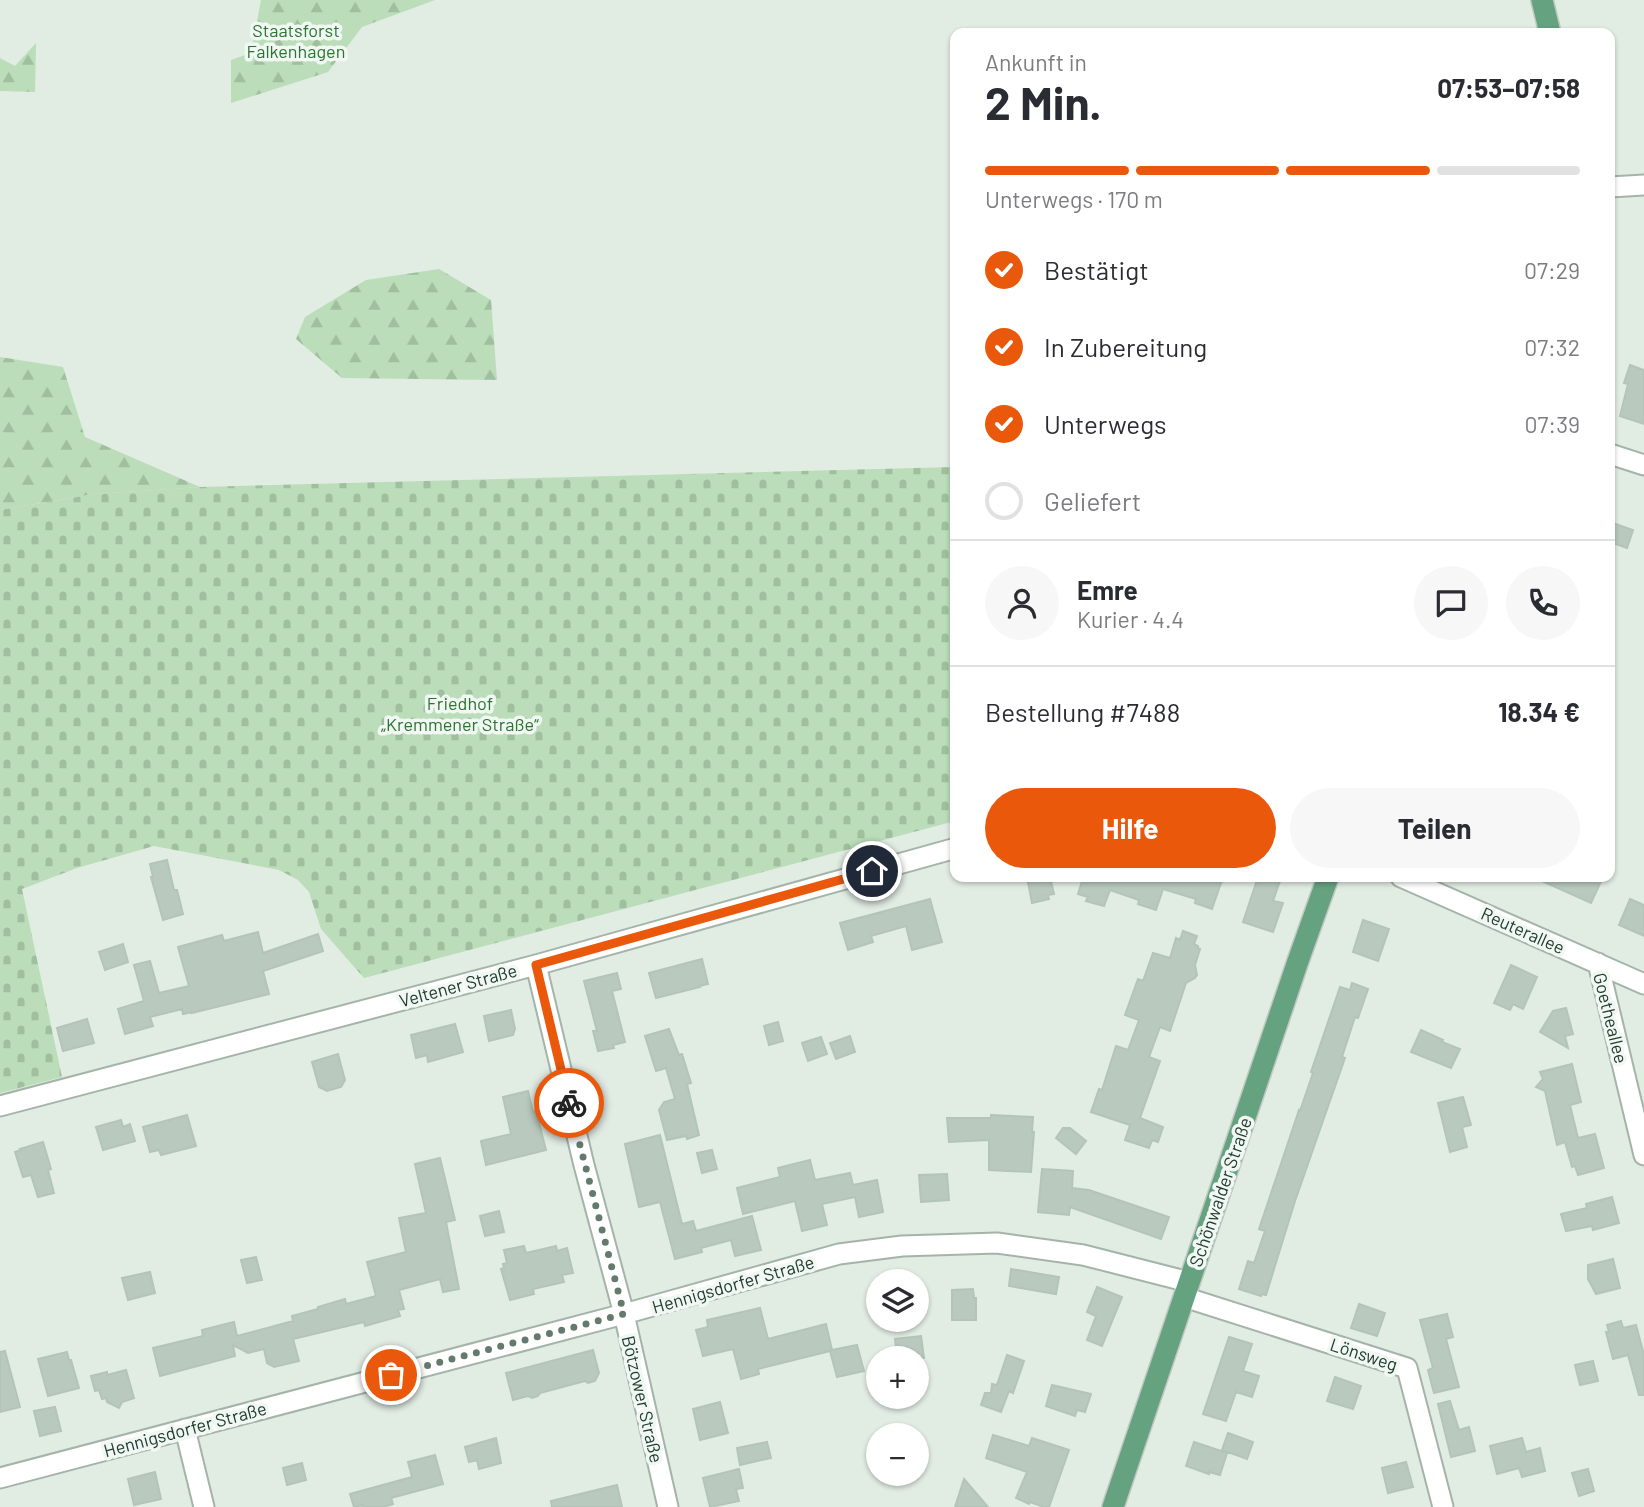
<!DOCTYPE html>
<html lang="de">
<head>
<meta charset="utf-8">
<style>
  body { margin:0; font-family:Barlow,sans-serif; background:#f7f7f7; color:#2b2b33; height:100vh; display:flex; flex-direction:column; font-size:26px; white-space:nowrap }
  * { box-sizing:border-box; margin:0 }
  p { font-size:23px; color:#7c7c81 }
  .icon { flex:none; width:38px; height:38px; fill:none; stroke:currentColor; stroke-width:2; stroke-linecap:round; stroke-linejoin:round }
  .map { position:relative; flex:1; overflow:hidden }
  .details { position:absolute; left:950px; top:28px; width:665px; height:854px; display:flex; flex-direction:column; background:#fff; border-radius:14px; box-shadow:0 2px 5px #0004 }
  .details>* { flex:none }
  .controls { position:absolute; left:866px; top:1269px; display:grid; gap:14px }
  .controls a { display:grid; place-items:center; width:63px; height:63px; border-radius:50%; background:#fff; box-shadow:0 2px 5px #0004; font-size:35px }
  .pin { position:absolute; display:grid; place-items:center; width:60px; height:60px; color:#fff; margin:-30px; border:4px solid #fff; border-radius:50%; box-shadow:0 2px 7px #0007 }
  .courier { position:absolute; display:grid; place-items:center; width:70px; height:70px; margin:-35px; border:5px solid #ea580c; border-radius:50%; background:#fff; color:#222; box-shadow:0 2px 9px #0007 }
  .head em { font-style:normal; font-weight:700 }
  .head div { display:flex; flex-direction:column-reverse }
  .head { display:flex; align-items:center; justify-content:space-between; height:119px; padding:0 35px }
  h1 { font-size:46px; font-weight:700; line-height:52px }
  .bar { display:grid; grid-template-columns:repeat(4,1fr); gap:10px 7px; align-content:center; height:84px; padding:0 35px }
  .bar i { height:9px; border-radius:5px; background:#e1e1e2 }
  .bar .current { background:#ea580c }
  .bar p { grid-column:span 4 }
  .line { display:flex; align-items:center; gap:18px; padding:0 35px; border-top:2px solid #e1e1e2 }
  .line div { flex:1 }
  .round { display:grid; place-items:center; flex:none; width:74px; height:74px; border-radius:37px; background:#f7f7f7 }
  ol { padding:0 35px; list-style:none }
  li { display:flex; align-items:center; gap:21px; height:77px }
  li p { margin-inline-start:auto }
  li .icon { padding:7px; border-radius:50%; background:#ea580c; color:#fff; stroke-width:4 }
  li:last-child { color:#7c7c81 }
  li i { width:38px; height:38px; border:4px solid #e1e1e2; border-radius:50% }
  .cta { display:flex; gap:14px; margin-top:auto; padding:14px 35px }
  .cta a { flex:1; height:80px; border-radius:42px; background:#ea580c; color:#fff; font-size:28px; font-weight:700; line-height:80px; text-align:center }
  .cta a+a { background:#f7f7f7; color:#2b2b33 }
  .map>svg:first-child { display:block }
  .forest { fill:url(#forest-firs) }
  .cemetery { fill:url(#cemetery-stones) }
  .building { fill:#b9c9be; stroke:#b3c5b8; stroke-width:2 }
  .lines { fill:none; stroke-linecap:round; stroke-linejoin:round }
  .minor-casing { stroke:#a4b4a9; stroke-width:23 }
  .major-casing { stroke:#c1c8c4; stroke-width:24 }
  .minor { stroke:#fff; stroke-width:19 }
  .major { stroke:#65a27f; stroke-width:21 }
  .done { stroke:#647a6d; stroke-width:7; stroke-dasharray:0 12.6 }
  .route { stroke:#ea580c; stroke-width:9 }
  .labels { text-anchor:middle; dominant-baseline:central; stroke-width:7; stroke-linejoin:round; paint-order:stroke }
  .park-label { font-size:18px; fill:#2b7430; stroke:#f1f8f3 }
  .street-label { font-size:18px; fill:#213c2d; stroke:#f1f8f3 }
</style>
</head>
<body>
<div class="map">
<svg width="1644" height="1507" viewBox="0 0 1644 1507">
  <defs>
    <pattern id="forest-firs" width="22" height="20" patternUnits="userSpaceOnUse" patternTransform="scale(1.75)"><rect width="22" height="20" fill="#bbddb9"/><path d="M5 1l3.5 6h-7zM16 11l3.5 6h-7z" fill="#a0bf9f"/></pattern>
    <pattern id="cemetery-stones" width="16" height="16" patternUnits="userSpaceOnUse" patternTransform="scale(1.75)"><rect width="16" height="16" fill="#bbddb9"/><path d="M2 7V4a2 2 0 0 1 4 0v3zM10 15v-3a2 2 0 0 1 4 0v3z" fill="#a0bf9f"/></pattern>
  </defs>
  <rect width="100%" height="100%" fill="#e1ece3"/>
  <!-- forest -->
  <path class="forest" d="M 261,0 L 435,0 L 362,27 L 328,72 L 231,103 L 231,60 L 251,53 Z
    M 36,43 L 35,92 L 0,91 L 0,58 L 15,66 Z
    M 439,269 L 491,300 L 497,380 L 342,378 L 296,339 L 305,317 L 366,280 Z
    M 0,357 L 63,367 L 85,437 L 200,487 L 95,494 L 0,510 Z"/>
  <!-- cemetery -->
  <path class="cemetery" d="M 955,467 L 955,821 L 364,978 L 321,929 L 309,892 L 298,880 L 279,870 L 154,846 L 77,868 L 22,889 L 62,1077 L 0,1093 L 0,510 L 95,494 L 200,487 Z"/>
  <!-- building -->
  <path class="building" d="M 1630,365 L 1644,370 L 1644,424 L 1620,416 L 1628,384 L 1624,383 Z
    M 1610,522 L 1633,530 L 1627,548 L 1610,542 Z
    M 167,860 L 174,890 L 177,890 L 183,914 L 163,920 L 151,877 L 153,877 L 150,864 Z
    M 1027,877 L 1050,877 L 1054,894 L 1048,895 L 1049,899 L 1032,903 Z
    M 1079,877 L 1223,877 L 1212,909 L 1195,903 L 1196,899 L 1163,889 L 1156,910 L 1138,904 L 1139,900 L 1110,890 L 1104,906 L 1086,901 L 1088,897 L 1078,894 L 1082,881 L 1078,879 Z
    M 1258,877 L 1269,877 L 1280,881 L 1273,901 L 1283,903 L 1273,932 L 1243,922 Z
    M 1533,877 L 1603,877 L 1591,903 Z
    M 930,899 L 942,942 L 912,950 L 906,926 L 871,936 L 873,942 L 848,950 L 840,923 Z
    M 1630,899 L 1644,905 L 1644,936 L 1619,925 Z
    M 1363,920 L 1389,929 L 1378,961 L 1353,952 Z
    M 1183,931 L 1197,936 L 1194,944 L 1198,946 L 1198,948 L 1200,949 L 1195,965 L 1197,975 L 1195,978 L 1186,983 L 1170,1031 L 1160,1027 L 1149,1057 L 1160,1061 L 1140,1118 L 1163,1127 L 1158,1142 L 1152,1140 L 1149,1148 L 1125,1140 L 1130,1125 L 1091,1112 L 1099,1089 L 1102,1090 L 1116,1046 L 1128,1050 L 1139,1020 L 1125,1015 L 1138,979 L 1143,981 L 1153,953 L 1170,958 L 1176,938 L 1180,940 Z
    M 258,932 L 263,953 L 318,934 L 323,951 L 263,971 L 269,994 L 192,1013 L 192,1012 L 183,1014 L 182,1009 L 150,1017 L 153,1026 L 125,1034 L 118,1009 L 144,1001 L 134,965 L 150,961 L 159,993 L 189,986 L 178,947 L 222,935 L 224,941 Z
    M 123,944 L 128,962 L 105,970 L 99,952 Z
    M 702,959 L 708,984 L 699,986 L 700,987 L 656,998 L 649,973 Z
    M 1511,965 L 1537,977 L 1523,1009 L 1513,1004 L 1510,1010 L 1494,1003 Z
    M 617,973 L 621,989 L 612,991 L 625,1042 L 613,1045 L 614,1048 L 598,1051 L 593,1031 L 597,1031 L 584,981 Z
    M 1352,983 L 1368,989 L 1358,1018 L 1355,1017 L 1342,1057 L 1345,1058 L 1295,1201 L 1266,1295 L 1262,1294 L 1261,1296 L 1239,1289 L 1248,1261 L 1254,1263 L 1265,1231 L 1259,1229 L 1299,1110 L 1300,1111 L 1313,1073 L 1311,1072 L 1340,987 L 1350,990 Z
    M 1566,1008 L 1573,1034 L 1565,1036 L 1568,1048 L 1540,1032 L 1553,1011 Z
    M 511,1010 L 515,1029 L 513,1035 L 489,1041 L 484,1016 Z
    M 87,1019 L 94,1043 L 63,1051 L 57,1028 Z
    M 778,1022 L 783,1041 L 769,1045 L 764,1026 Z
    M 455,1024 L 463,1052 L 428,1062 L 427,1055 L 416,1058 L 411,1035 Z
    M 669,1029 L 679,1055 L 682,1054 L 691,1083 L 687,1084 L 699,1135 L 687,1139 L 686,1136 L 667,1140 L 659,1110 L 664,1102 L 675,1099 L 666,1068 L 656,1071 L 645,1036 Z
    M 1421,1030 L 1443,1040 L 1442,1042 L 1460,1049 L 1451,1068 L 1411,1052 Z
    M 850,1036 L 855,1052 L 836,1059 L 830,1043 Z
    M 821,1037 L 827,1054 L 808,1061 L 802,1043 Z
    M 338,1054 L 345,1080 L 341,1087 L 327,1091 L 319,1087 L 312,1062 Z
    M 1572,1064 L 1581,1102 L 1570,1105 L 1578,1138 L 1595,1134 L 1604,1168 L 1578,1175 L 1575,1166 L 1572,1167 L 1565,1142 L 1557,1145 L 1545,1091 L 1536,1087 L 1543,1079 L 1540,1072 Z
    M 528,1091 L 533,1112 L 536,1111 L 546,1150 L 486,1165 L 481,1141 L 511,1134 L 503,1097 Z
    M 1463,1097 L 1471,1125 L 1462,1127 L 1467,1147 L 1450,1152 L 1438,1103 Z
    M 187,1115 L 196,1146 L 161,1155 L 159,1150 L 150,1152 L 143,1127 Z
    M 991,1115 L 1033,1117 L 1032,1132 L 1034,1132 L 1031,1172 L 989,1170 L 989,1140 L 949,1142 L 947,1118 L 991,1118 Z
    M 121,1120 L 123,1127 L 130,1124 L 135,1141 L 103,1150 L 96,1127 Z
    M 1063,1128 L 1070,1128 L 1086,1141 L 1076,1154 L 1056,1138 Z
    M 660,1135 L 682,1224 L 693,1221 L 696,1231 L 752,1216 L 761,1250 L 735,1256 L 731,1240 L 701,1248 L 702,1252 L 675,1259 L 660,1202 L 639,1207 L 625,1144 Z
    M 43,1142 L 51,1169 L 48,1170 L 54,1193 L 38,1197 L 31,1175 L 23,1177 L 15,1152 L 21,1150 L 20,1149 Z
    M 712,1150 L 717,1169 L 702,1173 L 697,1153 Z
    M 440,1158 L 455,1220 L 446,1222 L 459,1289 L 443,1292 L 440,1279 L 399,1290 L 404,1309 L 398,1310 L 400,1316 L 365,1326 L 364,1322 L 293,1339 L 299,1361 L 274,1367 L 267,1363 L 264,1349 L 248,1353 L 233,1345 L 235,1356 L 160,1376 L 153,1348 L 203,1336 L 202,1330 L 234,1322 L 237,1336 L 293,1321 L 292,1316 L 318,1309 L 318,1307 L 345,1299 L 346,1304 L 376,1296 L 367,1262 L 406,1252 L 399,1218 L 426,1213 L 415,1164 Z
    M 810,1160 L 815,1180 L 850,1173 L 853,1185 L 877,1180 L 883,1212 L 859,1217 L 855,1197 L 822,1204 L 827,1225 L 802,1231 L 795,1201 L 743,1214 L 737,1188 L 780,1177 L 778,1168 Z
    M 1042,1169 L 1073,1171 L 1072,1188 L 1089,1190 L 1169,1217 L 1161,1239 L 1070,1207 L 1069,1215 L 1038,1212 Z
    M 947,1174 L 949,1200 L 921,1202 L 919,1175 Z
    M 1612,1197 L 1619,1223 L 1593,1230 L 1592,1226 L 1566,1231 L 1561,1214 L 1587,1208 L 1586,1204 Z
    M 499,1211 L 504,1232 L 485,1236 L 480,1216 Z
    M 524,1246 L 526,1253 L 556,1246 L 557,1251 L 567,1248 L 573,1273 L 562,1275 L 564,1282 L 533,1289 L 534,1294 L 510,1300 L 501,1269 L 504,1268 L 503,1264 L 507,1263 L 504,1250 Z
    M 256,1257 L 262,1280 L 247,1283 L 241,1260 Z
    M 1613,1259 L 1620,1288 L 1596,1294 L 1588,1279 L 1588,1265 Z
    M 1011,1269 L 1059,1277 L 1056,1294 L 1009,1286 Z
    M 150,1272 L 155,1293 L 128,1300 L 122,1278 Z
    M 1097,1287 L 1122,1297 L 1102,1346 L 1087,1340 L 1096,1316 L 1087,1312 Z
    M 973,1289 L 974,1298 L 976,1298 L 976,1320 L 952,1320 L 952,1290 Z
    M 1359,1304 L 1385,1313 L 1377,1336 L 1351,1328 Z
    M 760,1308 L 768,1339 L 826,1324 L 832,1350 L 857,1345 L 864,1371 L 837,1377 L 830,1351 L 758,1369 L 759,1374 L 741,1379 L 733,1349 L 703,1356 L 696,1330 L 708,1327 L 707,1320 Z
    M 1447,1314 L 1453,1337 L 1446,1339 L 1459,1387 L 1434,1393 L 1428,1370 L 1433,1368 L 1420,1320 Z
    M 1621,1321 L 1623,1328 L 1636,1325 L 1644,1355 L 1644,1395 L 1639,1395 L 1628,1355 L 1613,1359 L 1606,1332 L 1609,1332 L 1607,1325 Z
    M 921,1336 L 924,1358 L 897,1358 L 895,1339 Z
    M 1229,1337 L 1252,1344 L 1243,1371 L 1259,1376 L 1252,1397 L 1236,1392 L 1226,1421 L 1203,1414 Z
    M 593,1350 L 599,1373 L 595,1381 L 588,1383 L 585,1381 L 540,1393 L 538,1396 L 532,1398 L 528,1396 L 513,1400 L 506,1373 Z
    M 5,1351 L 20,1407 L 0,1412 L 0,1352 Z
    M 67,1352 L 69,1360 L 71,1360 L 79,1388 L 48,1396 L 38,1359 Z
    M 1007,1355 L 1024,1361 L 1013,1393 L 1009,1391 L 1001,1412 L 981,1405 L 985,1393 L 991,1393 L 992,1384 L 997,1385 Z
    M 1593,1361 L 1598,1381 L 1580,1385 L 1575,1365 Z
    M 126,1370 L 134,1398 L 122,1402 L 119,1408 L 107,1402 L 106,1398 L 102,1399 L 99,1390 L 95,1391 L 91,1376 L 107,1372 L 107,1375 Z
    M 1335,1377 L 1361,1386 L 1353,1409 L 1327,1401 Z
    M 1052,1385 L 1091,1394 L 1085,1412 L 1077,1410 L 1075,1416 L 1046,1406 Z
    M 1450,1401 L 1459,1430 L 1469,1427 L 1475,1451 L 1451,1457 L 1438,1404 Z
    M 720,1402 L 728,1433 L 700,1440 L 693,1409 Z
    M 55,1407 L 61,1431 L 40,1436 L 34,1411 Z
    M 1228,1433 L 1253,1442 L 1247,1459 L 1222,1450 Z
    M 993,1435 L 1029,1446 L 1032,1438 L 1069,1450 L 1049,1507 L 1044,1507 L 1030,1502 L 1029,1504 L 1016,1498 L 1027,1472 L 986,1458 Z
    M 496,1438 L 501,1463 L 479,1469 L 477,1460 L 469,1462 L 465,1447 Z
    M 1522,1438 L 1526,1452 L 1540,1448 L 1545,1471 L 1522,1477 L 1519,1468 L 1497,1474 L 1490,1446 Z
    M 767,1442 L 771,1458 L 740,1465 L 737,1448 Z
    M 1194,1442 L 1227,1453 L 1220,1475 L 1209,1472 L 1209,1474 L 1186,1466 Z
    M 435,1455 L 443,1484 L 391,1498 L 393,1504 L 383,1507 L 363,1507 L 363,1505 L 354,1507 L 350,1494 L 412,1477 L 408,1462 Z
    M 1406,1462 L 1413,1487 L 1388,1493 L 1382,1468 Z
    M 302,1463 L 306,1480 L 287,1485 L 283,1468 Z
    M 739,1469 L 743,1488 L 736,1489 L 739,1501 L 710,1507 L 703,1478 Z
    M 1588,1469 L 1594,1491 L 1579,1496 L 1572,1473 Z
    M 155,1472 L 161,1499 L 134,1505 L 128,1479 Z
    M 964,1479 L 988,1507 L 955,1507 Z
    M 617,1485 L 622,1507 L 552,1507 L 551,1501 Z"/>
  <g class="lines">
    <defs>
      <path id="minor" d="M 1610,187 L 1644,185
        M 1610,454 L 1644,465
        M 1401,877 L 1644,984
        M 1598,963 L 1644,1155
        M 536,965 L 584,1165 L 624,1314 L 668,1507
        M 0,1106 L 536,965 L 956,848
        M 1184,1297 L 1407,1368 L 1443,1507
        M 185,1429 L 204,1507
        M 0,1478 L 624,1314 L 839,1254 L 902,1246 L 997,1243 L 1083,1255 L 1189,1282"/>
      <path id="major" d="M 1542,0 L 1550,33
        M 1113,1507 L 1298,961 L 1328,877"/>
    </defs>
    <!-- minor casing -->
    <use href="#minor" class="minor-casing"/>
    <!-- major casing -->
    <use href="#major" class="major-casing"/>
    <!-- minor -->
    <use href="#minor" class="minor"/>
    <!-- major -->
    <use href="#major" class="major"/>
  </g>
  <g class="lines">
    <!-- done -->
    <path class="done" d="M 391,1375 L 624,1314 L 569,1103"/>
    <!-- route -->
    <path class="route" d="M 569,1103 L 536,965 L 872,871"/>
  </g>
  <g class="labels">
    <!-- park labels -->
    <g class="park-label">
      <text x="296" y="30">Staatsforst<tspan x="296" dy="21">Falkenhagen</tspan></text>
      <text x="460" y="703">Friedhof<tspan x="460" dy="21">„Kremmener Straße“</tspan></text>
    </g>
    <!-- street labels -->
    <g class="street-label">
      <text transform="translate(1523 930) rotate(24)">Reuterallee</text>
      <text transform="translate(458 985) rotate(-15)">Veltener Straße</text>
      <text transform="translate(1611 1018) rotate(76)">Goetheallee</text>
      <text transform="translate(1220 1192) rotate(-71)">Schönwalder Straße</text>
      <text transform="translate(733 1284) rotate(-16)">Hennigsdorfer Straße</text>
      <text transform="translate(1364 1354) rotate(18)">Lönsweg</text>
      <text transform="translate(643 1399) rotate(77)">Bötzower Straße</text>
      <text transform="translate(185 1429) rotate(-15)">Hennigsdorfer Straße</text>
    </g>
  </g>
</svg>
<div class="controls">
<a><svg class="icon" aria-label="layers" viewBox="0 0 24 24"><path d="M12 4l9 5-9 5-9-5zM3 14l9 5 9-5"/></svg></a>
<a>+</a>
<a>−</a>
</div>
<div class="pin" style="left:391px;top:1375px;background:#ea580c"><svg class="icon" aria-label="bag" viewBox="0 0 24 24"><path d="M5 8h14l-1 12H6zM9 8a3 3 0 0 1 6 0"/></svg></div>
<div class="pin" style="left:872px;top:871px;background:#1f2937"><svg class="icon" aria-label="home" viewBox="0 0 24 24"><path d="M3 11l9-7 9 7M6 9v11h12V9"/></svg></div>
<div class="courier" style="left:569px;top:1103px"><svg class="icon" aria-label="bike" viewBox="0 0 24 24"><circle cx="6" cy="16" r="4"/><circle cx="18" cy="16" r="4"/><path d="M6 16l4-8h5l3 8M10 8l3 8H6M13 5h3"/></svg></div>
<section class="details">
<div class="head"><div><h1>2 Min.</h1><p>Ankunft in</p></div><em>07:53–07:58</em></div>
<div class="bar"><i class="current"></i><i class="current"></i><i class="current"></i><i></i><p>Unterwegs · 170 m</p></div>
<ol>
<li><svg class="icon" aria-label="check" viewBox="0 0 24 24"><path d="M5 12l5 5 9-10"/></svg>Bestätigt<p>07:29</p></li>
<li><svg class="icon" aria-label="check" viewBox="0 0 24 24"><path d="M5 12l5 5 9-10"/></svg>In Zubereitung<p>07:32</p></li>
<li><svg class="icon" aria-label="check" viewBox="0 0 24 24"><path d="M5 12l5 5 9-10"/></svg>Unterwegs<p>07:39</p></li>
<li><i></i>Geliefert</li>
</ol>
<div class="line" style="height:126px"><a class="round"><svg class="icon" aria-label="person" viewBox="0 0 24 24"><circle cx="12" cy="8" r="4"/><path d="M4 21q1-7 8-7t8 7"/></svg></a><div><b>Emre</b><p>Kurier · 4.4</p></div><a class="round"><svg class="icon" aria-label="chat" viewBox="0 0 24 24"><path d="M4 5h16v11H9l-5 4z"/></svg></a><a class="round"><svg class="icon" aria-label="phone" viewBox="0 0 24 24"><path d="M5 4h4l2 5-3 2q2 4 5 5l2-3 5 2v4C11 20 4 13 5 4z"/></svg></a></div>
<div class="line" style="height:91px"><div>Bestellung #7488</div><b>18.34 €</b></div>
<div class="cta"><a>Hilfe</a><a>Teilen</a></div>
</section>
</div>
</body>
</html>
